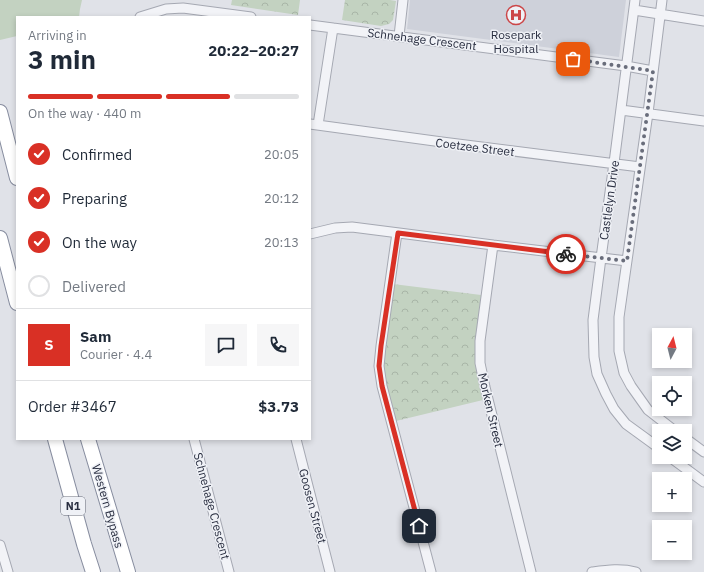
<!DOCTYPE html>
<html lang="en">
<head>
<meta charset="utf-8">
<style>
  body { margin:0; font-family:"IBM Plex Sans",sans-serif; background:#f6f6f7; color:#1f2937; height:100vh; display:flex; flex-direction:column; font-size:15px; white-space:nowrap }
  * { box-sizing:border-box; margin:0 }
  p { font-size:13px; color:#747a83 }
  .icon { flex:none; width:22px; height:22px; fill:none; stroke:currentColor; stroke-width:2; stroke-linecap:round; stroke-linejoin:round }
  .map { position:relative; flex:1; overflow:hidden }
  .details { position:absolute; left:16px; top:16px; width:295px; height:424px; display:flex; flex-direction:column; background:#fff; border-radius:0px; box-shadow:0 2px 6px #0003 }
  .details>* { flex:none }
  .needle { width:26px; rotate:7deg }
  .fabs { position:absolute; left:652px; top:328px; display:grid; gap:8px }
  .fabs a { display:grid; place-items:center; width:40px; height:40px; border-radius:0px; background:#fff; box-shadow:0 2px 6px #0003; font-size:20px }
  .pin { position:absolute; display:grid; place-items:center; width:34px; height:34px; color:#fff; margin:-17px; border-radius:8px; box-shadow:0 2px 6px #0006 }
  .courier { position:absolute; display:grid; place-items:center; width:40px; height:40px; margin:-20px; border:3px solid #d93025; border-radius:50%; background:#fff; color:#222; box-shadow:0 1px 5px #0007 }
  .headline em { font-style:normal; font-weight:700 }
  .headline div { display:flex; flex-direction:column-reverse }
  .headline { display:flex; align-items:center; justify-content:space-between; height:68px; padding:0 12px }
  h1 { font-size:26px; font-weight:700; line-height:30px }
  .bar { display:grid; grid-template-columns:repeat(4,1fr); gap:6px 4px; align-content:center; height:48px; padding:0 12px }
  .bar i { height:5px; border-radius:3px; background:#e0e1e3 }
  .bar .current { background:#d93025 }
  .bar p { grid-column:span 4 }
  .line { display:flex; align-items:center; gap:10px; padding:0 12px; border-top:1px solid #e0e1e3 }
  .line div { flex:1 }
  .round { display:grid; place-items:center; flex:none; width:42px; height:42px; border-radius:0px; background:#f6f6f7 }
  ol { padding:0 12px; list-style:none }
  li { display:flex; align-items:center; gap:12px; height:44px }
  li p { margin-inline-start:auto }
  li .icon { padding:4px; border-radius:50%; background:#d93025; color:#fff; stroke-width:4 }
  li:last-child { color:#747a83 }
  li i { width:22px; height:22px; border:2px solid #e0e1e3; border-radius:50% }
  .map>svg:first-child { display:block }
  .built { fill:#ced1da }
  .forest { fill:url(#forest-crowns) }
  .garden { fill:#c3d2c1 }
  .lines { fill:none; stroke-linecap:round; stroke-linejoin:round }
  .minor-casing { stroke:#a5a8b2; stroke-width:11 }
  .highway-casing { stroke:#878d9f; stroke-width:16 }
  .minor { stroke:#f2f3f7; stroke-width:9 }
  .highway { stroke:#fff; stroke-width:14 }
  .done { stroke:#696d7b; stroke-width:4; stroke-dasharray:0 7.2 }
  .route { stroke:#d93025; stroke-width:5 }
  .labels { text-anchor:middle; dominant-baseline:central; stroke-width:3; stroke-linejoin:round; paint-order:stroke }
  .shield { fill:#eff1f6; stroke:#646877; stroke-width:1 }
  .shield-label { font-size:11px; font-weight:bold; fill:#292e40 }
  .poi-label { font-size:12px; fill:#292e40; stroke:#eff1f6 }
  .street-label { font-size:12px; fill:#292e40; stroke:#eff1f6 }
</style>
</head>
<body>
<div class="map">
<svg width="704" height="572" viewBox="0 0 704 572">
  <defs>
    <pattern id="forest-crowns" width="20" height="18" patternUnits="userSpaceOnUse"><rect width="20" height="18" fill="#c3d2c1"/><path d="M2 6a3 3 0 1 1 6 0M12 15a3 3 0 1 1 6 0" fill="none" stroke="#a8b5a7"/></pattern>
  </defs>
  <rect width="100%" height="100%" fill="#e0e2e8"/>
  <!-- built -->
  <path class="built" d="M 410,0 L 626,0 L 619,57 L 407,29 Z"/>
  <!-- forest -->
  <path class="forest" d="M 232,0 L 300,0 L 298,15 L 231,5 Z
    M 345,0 L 390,0 L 396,1 L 393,20 L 389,24 L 381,26 L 342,20 Z
    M 393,284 L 481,295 L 476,339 L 475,364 L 483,400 L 396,421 L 386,385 L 383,366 Z"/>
  <!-- garden -->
  <path class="garden" d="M 0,0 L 82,0 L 80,9 L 79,17 L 17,17 L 17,36 L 0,40 Z"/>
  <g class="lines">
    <defs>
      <path id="minor" d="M 635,0 L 614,163 L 601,258 L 593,320 L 594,357 L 597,374 L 606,394 L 614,409 L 626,424 L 659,448
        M 662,0 L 648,113 L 619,317 L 619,351 L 624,373 L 631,386 L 648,410 L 675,431
        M 634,10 L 704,21
        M 140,17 L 166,9 L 183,8 L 251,17
        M 310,25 L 626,66 L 653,71
        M 399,36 L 403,0
        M 621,110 L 704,121
        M 310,124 L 442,142 L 640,167
        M 318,125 L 333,28
        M 397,233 L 381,346 L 379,366 L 382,386 L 431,572
        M 310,234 L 335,228 L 352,227 L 493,245 L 627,261
        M 493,245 L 480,341 L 480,363 L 485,387 L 531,572
        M 685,438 L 704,452
        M 194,439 L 229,572
        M 296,439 L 330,572
        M 670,457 L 704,482
        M 0,545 L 8,572
        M 592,572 C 607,570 621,568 636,572"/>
      <path id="highway" d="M 0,112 L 17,178
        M 0,238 L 17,303
        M 55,439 L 84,544 L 93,572
        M 88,439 L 128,572"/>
    </defs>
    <!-- minor casing -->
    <use href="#minor" class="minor-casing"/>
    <!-- highway casing -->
    <use href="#highway" class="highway-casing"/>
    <!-- minor -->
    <use href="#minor" class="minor"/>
    <!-- highway -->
    <use href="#highway" class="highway"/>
  </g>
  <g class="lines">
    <!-- done -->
    <path class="done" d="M 566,254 L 627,261 L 653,71 L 573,59"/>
    <!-- route -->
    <path class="route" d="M 419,526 L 382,386 L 379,366 L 381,346 L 398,233 L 566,254"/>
  </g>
  <!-- icons -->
  <defs>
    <symbol id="hospital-ring" viewBox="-11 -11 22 22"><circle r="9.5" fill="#eff1f6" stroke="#cc4648" stroke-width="1.5"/><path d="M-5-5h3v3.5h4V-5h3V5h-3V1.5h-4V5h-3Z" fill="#cc4648"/></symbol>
  </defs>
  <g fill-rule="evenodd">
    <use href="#hospital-ring" x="505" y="4" width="22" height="22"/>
  </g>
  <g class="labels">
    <!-- shield labels -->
    <rect class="shield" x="61" y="497" width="24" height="18" rx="3"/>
    <g class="shield-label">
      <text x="73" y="506">N1</text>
    </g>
    <!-- poi labels -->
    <g class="poi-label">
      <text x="516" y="34">Rosepark<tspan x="516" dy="14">Hospital</tspan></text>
    </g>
    <!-- street labels -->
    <g class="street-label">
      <text transform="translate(422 39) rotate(7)">Schnehage Crescent</text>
      <text transform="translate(475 147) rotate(7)">Coetzee Street</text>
      <text transform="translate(609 200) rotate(-82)">Castlelyn Drive</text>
      <text transform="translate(491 410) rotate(77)">Morken Street</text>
      <text transform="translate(108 506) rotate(74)">Western Bypass</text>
      <text transform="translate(212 506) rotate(75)">Schnehage Crescent</text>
      <text transform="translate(313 506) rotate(75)">Goosen Street</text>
    </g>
  </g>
</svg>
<div class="fabs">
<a><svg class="needle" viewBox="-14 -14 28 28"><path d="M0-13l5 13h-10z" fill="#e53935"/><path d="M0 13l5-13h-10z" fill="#747a83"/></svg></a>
<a><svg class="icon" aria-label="locate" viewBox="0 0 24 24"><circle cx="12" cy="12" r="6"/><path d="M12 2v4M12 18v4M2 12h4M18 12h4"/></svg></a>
<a><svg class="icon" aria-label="layers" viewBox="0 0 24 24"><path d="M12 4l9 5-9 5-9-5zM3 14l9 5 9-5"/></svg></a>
<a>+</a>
<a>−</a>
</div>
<div class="pin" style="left:573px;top:59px;background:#ea580c"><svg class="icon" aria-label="bag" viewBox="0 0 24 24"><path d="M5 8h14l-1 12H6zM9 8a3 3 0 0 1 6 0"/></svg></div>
<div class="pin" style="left:419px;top:526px;background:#1f2937"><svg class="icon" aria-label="home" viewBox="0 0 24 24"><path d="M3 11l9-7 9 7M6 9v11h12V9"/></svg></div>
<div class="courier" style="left:566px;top:254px"><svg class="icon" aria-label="bike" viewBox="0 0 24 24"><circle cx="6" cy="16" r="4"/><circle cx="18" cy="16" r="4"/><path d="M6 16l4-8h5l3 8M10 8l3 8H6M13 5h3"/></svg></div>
<section class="details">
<div class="headline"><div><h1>3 min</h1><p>Arriving in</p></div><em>20:22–20:27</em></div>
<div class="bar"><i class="current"></i><i class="current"></i><i class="current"></i><i></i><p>On the way · 440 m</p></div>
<ol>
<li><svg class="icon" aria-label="check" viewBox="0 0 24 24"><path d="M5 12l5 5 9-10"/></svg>Confirmed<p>20:05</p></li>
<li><svg class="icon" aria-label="check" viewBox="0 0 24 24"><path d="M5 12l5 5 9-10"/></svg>Preparing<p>20:12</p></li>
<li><svg class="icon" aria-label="check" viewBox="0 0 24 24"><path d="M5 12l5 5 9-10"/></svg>On the way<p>20:13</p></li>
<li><i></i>Delivered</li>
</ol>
<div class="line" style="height:72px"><b class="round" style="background:#d93025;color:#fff">S</b><div><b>Sam</b><p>Courier · 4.4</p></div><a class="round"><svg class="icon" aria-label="chat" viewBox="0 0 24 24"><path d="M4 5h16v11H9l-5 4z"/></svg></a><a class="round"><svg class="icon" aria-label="phone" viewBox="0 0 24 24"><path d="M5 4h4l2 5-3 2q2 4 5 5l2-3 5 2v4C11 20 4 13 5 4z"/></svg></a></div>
<div class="line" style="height:52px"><div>Order #3467</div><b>$3.73</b></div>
</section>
</div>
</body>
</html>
